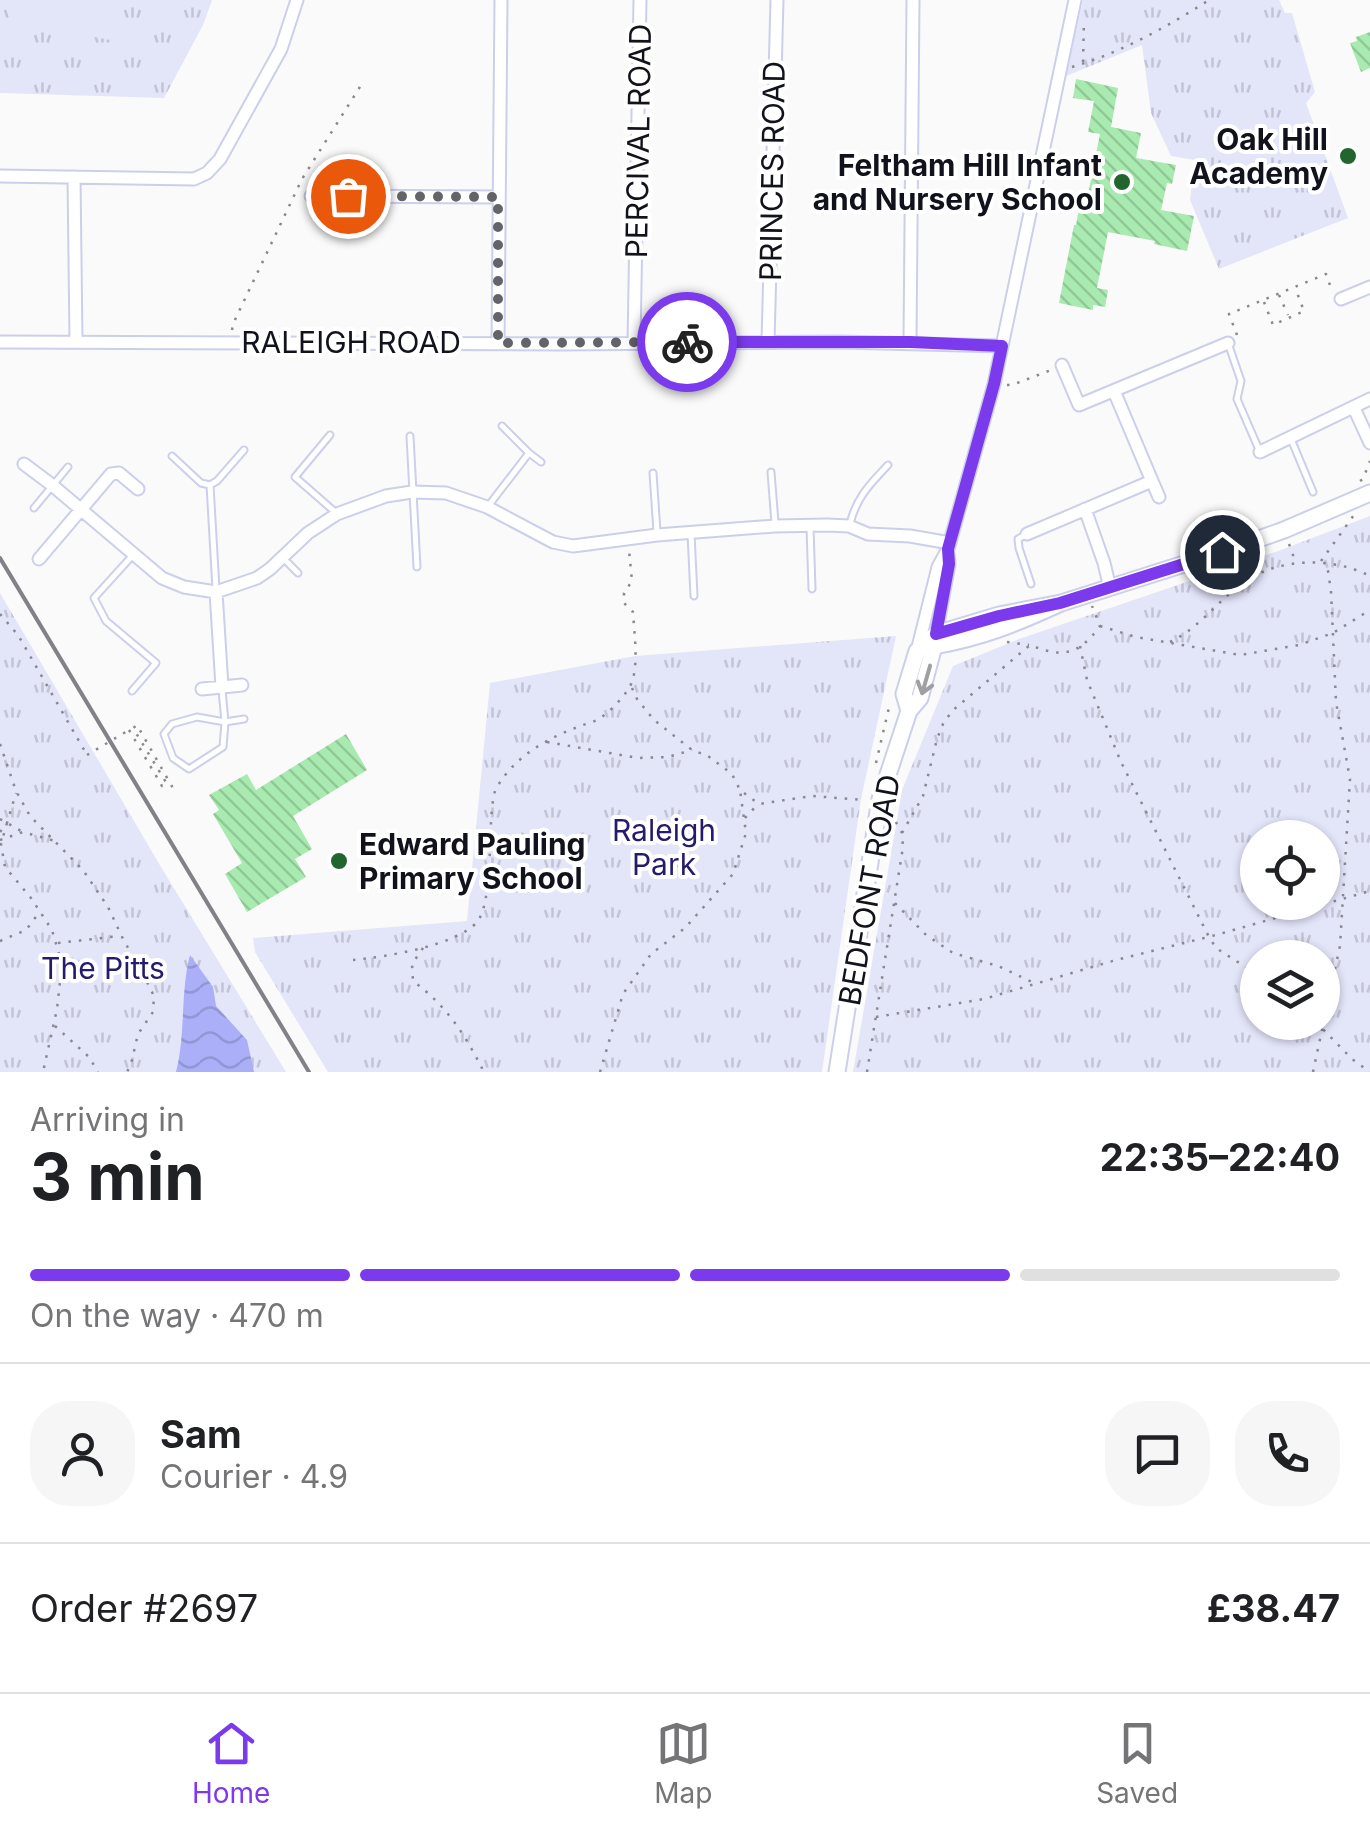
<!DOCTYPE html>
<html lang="en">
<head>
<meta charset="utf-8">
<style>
  body { margin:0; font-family:Inter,sans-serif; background:#f6f6f6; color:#202124; height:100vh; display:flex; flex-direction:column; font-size:38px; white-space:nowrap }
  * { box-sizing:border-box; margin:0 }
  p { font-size:32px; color:#757577 }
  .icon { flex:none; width:55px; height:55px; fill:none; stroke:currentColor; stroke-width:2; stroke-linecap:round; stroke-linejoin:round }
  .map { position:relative; height:1072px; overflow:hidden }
  .side { display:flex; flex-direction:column; background:#fff; flex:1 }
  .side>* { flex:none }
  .fabs { position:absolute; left:1240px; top:820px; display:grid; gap:20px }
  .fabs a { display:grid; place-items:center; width:100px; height:100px; border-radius:50%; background:#fff; box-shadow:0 2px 8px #0004; font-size:50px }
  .pin { position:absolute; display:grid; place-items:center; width:85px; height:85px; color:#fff; margin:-42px; border:5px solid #fff; border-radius:50%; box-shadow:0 2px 10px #0007 }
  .courier { position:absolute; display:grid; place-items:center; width:100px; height:100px; margin:-50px; border:8px solid #7c3aed; border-radius:50%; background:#fff; color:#222; box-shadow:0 2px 12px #0007 }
  .summary em { font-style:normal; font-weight:700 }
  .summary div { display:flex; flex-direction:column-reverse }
  .summary { display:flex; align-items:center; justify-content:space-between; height:170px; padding:0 30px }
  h1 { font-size:65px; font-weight:700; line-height:75px }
  .bar { display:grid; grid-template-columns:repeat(4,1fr); gap:15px 10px; align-content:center; height:120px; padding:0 30px }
  .bar i { height:12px; border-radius:8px; background:#e0e0e0 }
  .bar .on { background:#7c3aed }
  .bar p { grid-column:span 4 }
  .line { display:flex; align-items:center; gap:25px; padding:0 30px; border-top:2px solid #e0e0e0 }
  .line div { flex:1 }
  .round { display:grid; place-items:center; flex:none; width:105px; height:105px; border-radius:40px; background:#f6f6f6 }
  .dock { display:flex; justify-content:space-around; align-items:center; height:140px; border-top:2px solid #e0e0e0; background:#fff; font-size:28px; color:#757577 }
  .dock a { display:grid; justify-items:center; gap:5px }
  .dock .on { color:#7c3aed }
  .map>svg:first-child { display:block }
  .grass { fill:url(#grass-tufts); fill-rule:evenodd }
  .pitch { fill:#e3e5f9 }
  .water { fill:url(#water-waves) }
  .building { fill:url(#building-back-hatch) }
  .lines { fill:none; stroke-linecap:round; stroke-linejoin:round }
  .lane-casing { stroke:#cccfeb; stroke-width:9 }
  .street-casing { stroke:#cccfeb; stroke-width:15 }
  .secondary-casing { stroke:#cccfeb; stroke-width:19 }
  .path { stroke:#88888d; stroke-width:2.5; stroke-dasharray:2.5 8; stroke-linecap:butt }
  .lane { stroke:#fff; stroke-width:5 }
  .street { stroke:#fff; stroke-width:11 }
  .secondary { stroke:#fff; stroke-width:15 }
  .rail { stroke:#818187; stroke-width:4 }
  .path-bridge { stroke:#88888d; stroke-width:2.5; stroke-dasharray:2.5 8; stroke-linecap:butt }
  .oneway { stroke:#a0a0a4 }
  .done { stroke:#63636a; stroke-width:10; stroke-dasharray:0 18 }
  .route { stroke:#7c3aed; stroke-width:12 }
  .poi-dot { fill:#23652f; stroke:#fff; stroke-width:4 }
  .labels { text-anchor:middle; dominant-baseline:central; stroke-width:8; stroke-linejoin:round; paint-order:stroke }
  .poi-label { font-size:30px; font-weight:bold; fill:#11121c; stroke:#fff; text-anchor:end }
  .street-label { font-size:30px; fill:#11121c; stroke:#fff }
  .park-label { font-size:30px; fill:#251a6c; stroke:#fff }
</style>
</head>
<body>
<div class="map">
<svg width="1370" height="1072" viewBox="0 0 1370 1072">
  <defs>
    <pattern id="grass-tufts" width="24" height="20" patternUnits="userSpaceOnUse" patternTransform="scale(2.5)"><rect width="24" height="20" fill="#e3e5f9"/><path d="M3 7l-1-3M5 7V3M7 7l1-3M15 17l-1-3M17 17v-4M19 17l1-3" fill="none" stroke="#c2c3d5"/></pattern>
    <pattern id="water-waves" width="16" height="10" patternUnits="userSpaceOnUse" patternTransform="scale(2.5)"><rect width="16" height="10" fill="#aaaff8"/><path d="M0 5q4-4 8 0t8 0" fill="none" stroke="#9196d4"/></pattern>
    <pattern id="building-back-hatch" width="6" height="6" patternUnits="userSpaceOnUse" patternTransform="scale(2.5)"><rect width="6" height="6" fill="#a8eaaf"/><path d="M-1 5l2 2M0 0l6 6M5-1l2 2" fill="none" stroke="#90c896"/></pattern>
  </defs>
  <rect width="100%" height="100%" fill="#fafafa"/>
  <!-- grass -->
  <path class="grass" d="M 0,0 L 212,0 L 203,25 L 164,98 L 0,93 Z
    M 1083,0 L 1279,0 L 1285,13 L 1292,13 L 1315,92 L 1306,103 L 1348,218 L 1219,269 L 1190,200 L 1195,160 L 1171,156 L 1151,113 L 1142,45 L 1066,76 Z
    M 1370,516 L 1370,1072 L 853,1072 L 902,790 L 953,666 L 1019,639 L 1281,550 ZM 1258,838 L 1322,838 L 1322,902 L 1258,902 ZM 1258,958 L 1322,958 L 1322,1022 L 1258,1022 Z
    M 0,593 L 161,867 L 286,1072 L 0,1072 Z
    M 896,636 L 861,799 L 822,1072 L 328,1072 L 255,952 L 253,938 L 467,921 L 490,683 L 635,656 Z"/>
  <!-- pitch -->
  <path class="pitch" d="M 12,0 L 123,0 L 116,41 L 8,21 Z"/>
  <!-- water -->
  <path class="water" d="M 190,955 L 213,987 L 216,1006 L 247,1040 L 254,1072 L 176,1072 C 186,1034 180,993 190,955 Z"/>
  <!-- building -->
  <path class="building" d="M 1370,32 L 1370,68 L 1361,72 L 1350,43 L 1357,41 L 1356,37 Z
    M 1076,79 L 1118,88 L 1111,127 L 1141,133 L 1136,158 L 1176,165 L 1172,184 L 1167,183 L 1161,210 L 1194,216 L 1187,251 L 1154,244 L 1155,241 L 1108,232 L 1097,288 L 1108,290 L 1105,307 L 1093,305 L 1093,310 L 1059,303 L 1074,225 L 1076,225 L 1082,193 L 1088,194 L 1100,134 L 1088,132 L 1094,101 L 1073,98 Z
    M 346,734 L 367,770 L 293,816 L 312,849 L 295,859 L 306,877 L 247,912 L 225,874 L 242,863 L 213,814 L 219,810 L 209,795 L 247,774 L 256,790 Z"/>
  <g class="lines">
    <defs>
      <path id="lane" d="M 1043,167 L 1056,163 L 1069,166
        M 1229,346 L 1241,381 L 1237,399 L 1260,452
        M 330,435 L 295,477 L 335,512
        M 410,436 L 417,567
        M 1291,439 L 1313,492
        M 529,453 L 541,462
        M 172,456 L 201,483 L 210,485 L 216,589
        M 771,472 L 775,523
        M 653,473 L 657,532
        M 210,485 L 217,481 L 244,450
        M 489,505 L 529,453 L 502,426
        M 34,508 L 68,467
        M 850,524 C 856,498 870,484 888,465
        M 810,527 L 812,589
        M 691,534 L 694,596
        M 1025,535 L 1018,539 L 1019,548 L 1031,584
        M 285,560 L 298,573
        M 222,690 L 225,722 L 244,719
        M 132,691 L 156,663 L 106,621 L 94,598 L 133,555
        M 197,717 L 225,722 L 223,747 L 189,769 L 173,758 L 164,734 L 172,724 Z"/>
      <path id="street" d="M 0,176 L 194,179 L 207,173 L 220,159 L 281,49 L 297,0
        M 74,177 L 76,341
        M 311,196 L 498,197
        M 1341,299 L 1370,287
        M 0,342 L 560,344 L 841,342 L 1002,346
        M 768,342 L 777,0
        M 910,342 L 913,0
        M 498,343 L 501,0
        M 634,343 L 640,0
        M 1062,365 L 1079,405 L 1228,343
        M 1354,408 L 1370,443
        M 1260,452 L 1370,399
        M 24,464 L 52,485 L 162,578 L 184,587 L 216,592 L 257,578 L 270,569 L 308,533 L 337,514 L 386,496 L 412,492 L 446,493 L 487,507 L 553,542 L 573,546 L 657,535 L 775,526 L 827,525 L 849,526 L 868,534 L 910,536 L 950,543
        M 1152,481 L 1159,497
        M 1085,509 L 1104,563 L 1110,588
        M 1027,534 L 1152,481 L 1114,391
        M 39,559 L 111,474 L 119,473 L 138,489
        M 216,592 L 222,687 L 242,685
        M 935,639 L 949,564 L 948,554
        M 917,651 L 938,567 L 948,549 L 994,384 L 1075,0
        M 202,689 L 222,687"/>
      <path id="secondary" d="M 909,711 L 904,694 L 917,651 L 936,634 L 999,615 L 1061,603 L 1222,552 L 1284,530 L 1370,493
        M 837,1072 L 880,799 L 909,711 L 920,698 L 934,646 C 984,637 1015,624 1061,603"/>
    </defs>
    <!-- lane casing -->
    <use href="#lane" class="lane-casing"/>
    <!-- street casing -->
    <use href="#street" class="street-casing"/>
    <!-- secondary casing -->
    <use href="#secondary" class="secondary-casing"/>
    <!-- path -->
    <path class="path" d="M 1083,62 L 1084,20
      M 1072,67 C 1120,53 1167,27 1209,0
      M 1279,295 L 1288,315
      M 1264,302 L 1273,325 L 1304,311 L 1296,290
      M 232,330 L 233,324 L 302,179 L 363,82
      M 1237,335 L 1229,314 L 1326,274 L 1331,288
      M 1007,385 L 1012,385 L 1051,370
      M 1360,481 L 1363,479 L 1370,461
      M 1289,544 L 1293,555 L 1293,564
      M 1321,561 L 1354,515
      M 0,614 L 18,635 L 87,755
      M 1100,626 L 1136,637 L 1240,655 L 1299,645 L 1333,633 L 1370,610
      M 1007,642 L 1029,645
      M 1170,642 C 1197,629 1213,607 1236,588 C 1272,558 1329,555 1370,576
      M 1080,646 L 1087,680 L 1121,762 L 1209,937 L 1216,948 L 1258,975
      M 632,688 L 637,699 L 654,720 L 692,750 L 708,756 L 732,774 L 740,790 L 759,804 L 812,796 L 864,800
      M 129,730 L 162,786 L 167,784 L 133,728 L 137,725 L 174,790 L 177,788
      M 547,742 L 638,758 L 668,757 L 692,750
      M 0,744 L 16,791 L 30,816 L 83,870 L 108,907 L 123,939 L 143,974 L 154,996 L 153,1012 L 138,1034 L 131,1064 L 127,1072
      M 876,763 L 890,703
      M 745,818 L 757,805
      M 0,819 L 21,831
      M 7,823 L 1,844 L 5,867 L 31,898 L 52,930 L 62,964 L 57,1009 L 43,1072
      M 0,832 L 7,823 L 16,793
      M 902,833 L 923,796 L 937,739 L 943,724 L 952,711 L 1030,645 C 1062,658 1078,656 1100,626 L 1092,606
      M 0,840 L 23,832 L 55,841
      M 895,903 L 926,935 L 953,953 L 998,966 L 1032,982
      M 0,941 L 26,930 L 38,914
      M 58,943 L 120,936
      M 423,948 L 412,964 L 413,981 C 448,1007 465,1035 484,1072
      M 353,960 C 384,957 456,946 477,922 C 492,905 489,835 492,809 C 493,801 493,794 497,787 C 514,758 544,740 575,728 C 582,725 590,723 597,720 C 607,715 623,698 629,688 C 640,671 634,632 633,612 L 624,603 L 624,593 L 632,581 L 629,550
      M 876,1017 L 984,999 L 1116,960 L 1216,935 L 1370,891
      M 1316,1022 L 1352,1059 L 1370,1072
      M 55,1026 L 89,1057 L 98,1072
      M 600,1072 L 623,994 L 651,954 L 685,928 L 733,874 L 746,833 L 740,790
      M 867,1072 L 903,847 L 902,833 L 892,815
      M 1313,1072 L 1340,946 L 1350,779 L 1336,702 L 1331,591 L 1327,564"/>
    <!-- lane -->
    <use href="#lane" class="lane"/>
    <!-- street -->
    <use href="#street" class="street"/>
    <!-- secondary -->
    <use href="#secondary" class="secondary"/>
    <!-- rail -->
    <path class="rail" d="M 0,558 L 309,1072"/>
    <!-- path-bridge -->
    <path class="path-bridge" d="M 87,755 L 129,730"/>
  </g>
  <!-- one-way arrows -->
  <defs><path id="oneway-shaft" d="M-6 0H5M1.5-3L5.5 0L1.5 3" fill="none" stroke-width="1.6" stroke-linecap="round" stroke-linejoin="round" transform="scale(2.5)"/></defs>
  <use class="oneway" href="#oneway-shaft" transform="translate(926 680) rotate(106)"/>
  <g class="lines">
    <!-- done -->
    <path class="done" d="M 348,196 L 498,197 L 498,343 L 687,342"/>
    <!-- route -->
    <path class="route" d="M 687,342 L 910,342 L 1002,346 L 994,384 L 948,549 L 949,564 L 936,634 L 999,616 L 1060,603 L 1222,552"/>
  </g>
  <!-- markers -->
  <g class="poi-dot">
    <circle cx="1348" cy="156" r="10"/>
    <circle cx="1122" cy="182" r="10"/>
    <circle cx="339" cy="861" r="10"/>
  </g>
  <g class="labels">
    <!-- poi labels -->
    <g class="poi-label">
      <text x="1328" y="139">Oak Hill<tspan x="1328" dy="34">Academy</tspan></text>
      <text x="1102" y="165">Feltham Hill Infant<tspan x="1102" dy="34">and Nursery School</tspan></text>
      <text x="359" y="844" text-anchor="start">Edward Pauling<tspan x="359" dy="34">Primary School</tspan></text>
    </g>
    <!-- street labels -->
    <g class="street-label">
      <text transform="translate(638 141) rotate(-89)">PERCIVAL ROAD</text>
      <text transform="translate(772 171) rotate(-89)">PRINCES ROAD</text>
      <text x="351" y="342">RALEIGH ROAD</text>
      <text transform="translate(869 890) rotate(-80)">BEDFONT ROAD</text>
    </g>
    <!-- park labels -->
    <g class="park-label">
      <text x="664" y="830">Raleigh<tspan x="664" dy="34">Park</tspan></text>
      <text x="103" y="968">The Pitts</text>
    </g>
  </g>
</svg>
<div class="fabs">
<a><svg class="icon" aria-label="locate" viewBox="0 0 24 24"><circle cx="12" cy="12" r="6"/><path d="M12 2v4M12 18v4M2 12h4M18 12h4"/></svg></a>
<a><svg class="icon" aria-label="layers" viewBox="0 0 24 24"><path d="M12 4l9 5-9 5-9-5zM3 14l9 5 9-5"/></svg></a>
</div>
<div class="pin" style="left:348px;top:196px;background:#ea580c"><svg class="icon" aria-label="bag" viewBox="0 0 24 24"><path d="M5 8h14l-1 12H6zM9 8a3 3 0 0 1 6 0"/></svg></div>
<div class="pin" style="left:1222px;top:552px;background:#1f2937"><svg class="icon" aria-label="home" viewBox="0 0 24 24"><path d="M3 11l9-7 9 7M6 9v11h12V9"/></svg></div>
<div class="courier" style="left:687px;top:342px"><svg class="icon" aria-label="bike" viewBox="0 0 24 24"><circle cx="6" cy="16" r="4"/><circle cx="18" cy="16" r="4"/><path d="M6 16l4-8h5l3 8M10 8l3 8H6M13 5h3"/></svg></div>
</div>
<section class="side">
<div class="summary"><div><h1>3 min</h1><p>Arriving in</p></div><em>22:35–22:40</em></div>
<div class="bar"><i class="on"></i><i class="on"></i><i class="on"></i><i></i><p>On the way · 470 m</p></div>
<div class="line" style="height:180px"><a class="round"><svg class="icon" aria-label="person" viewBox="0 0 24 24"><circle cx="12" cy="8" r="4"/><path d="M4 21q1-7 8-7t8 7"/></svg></a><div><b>Sam</b><p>Courier · 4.9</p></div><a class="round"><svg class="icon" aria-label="chat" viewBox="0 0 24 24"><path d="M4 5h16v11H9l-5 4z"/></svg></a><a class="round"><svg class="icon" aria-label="phone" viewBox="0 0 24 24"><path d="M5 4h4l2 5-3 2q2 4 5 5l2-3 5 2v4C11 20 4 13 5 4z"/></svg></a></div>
<div class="line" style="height:130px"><div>Order #2697</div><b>£38.47</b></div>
</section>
<nav class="dock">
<a class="on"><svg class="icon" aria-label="home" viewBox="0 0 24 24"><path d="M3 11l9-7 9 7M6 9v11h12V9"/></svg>Home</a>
<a><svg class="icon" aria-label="map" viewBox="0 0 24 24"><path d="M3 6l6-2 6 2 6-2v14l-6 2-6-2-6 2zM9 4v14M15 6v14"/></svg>Map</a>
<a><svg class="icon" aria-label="saved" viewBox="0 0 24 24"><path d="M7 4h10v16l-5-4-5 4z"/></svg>Saved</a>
</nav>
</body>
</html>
